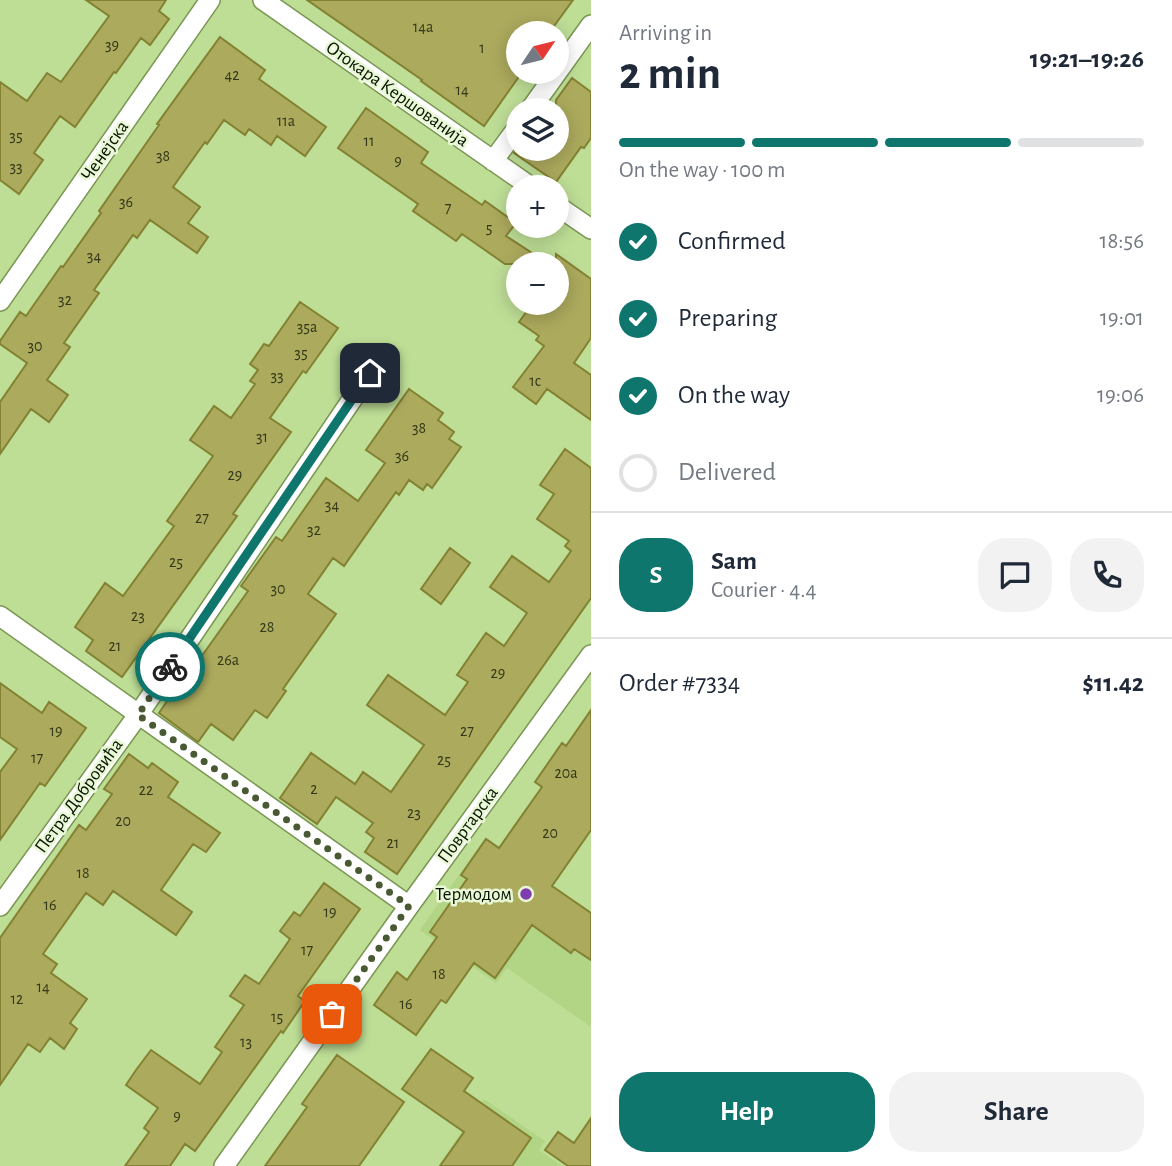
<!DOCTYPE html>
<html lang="en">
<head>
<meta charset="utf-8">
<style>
  body { margin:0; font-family:"Alegreya Sans",sans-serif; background:#f2f2f3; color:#1f2937; height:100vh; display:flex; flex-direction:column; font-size:26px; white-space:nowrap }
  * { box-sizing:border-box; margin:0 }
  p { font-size:23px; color:#747a83 }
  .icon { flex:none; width:38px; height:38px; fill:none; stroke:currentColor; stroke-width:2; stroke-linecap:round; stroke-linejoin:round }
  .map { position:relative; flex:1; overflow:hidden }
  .drawer { display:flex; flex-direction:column; background:#fff; width:581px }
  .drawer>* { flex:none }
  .needle { width:46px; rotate:55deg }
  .buttons { position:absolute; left:506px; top:21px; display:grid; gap:14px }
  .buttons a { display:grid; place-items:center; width:63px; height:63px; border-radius:50%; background:#fff; box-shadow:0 4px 18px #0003; font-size:35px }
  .pin { position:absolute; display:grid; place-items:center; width:60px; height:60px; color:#fff; margin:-30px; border-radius:14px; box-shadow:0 4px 10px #0006 }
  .courier { position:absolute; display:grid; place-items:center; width:70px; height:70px; margin:-35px; border:5px solid #0f766e; border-radius:50%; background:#fff; color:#222; box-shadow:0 2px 9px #0007 }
  .headline em { font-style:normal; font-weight:700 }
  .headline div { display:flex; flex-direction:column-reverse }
  .headline { display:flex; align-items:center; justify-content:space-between; height:119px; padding:0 28px }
  h1 { font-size:46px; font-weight:700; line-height:52px }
  .bar { display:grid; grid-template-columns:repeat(4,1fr); gap:10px 7px; align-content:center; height:84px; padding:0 28px }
  .bar i { height:9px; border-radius:5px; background:#e0e1e3 }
  .bar .on { background:#0f766e }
  .bar p { grid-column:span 4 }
  .line { display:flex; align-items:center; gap:18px; padding:0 28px; border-top:2px solid #e0e1e3 }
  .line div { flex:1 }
  .round { display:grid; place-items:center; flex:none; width:74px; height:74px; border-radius:28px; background:#f2f2f3 }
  ol { padding:0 28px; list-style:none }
  li { display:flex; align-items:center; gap:21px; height:77px }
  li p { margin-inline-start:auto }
  li .icon { padding:7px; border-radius:50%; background:#0f766e; color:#fff; stroke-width:4 }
  li:last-child { color:#747a83 }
  li i { width:38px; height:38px; border:4px solid #e0e1e3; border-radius:50% }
  .cta { display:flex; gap:14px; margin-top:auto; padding:14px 28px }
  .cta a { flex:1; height:80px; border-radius:28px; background:#0f766e; color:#fff; font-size:28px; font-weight:700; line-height:80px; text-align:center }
  .cta a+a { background:#f2f2f3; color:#1f2937 }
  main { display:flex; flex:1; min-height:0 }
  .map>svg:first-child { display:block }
  .built { fill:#b2d485 }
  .building { fill:#acaa5d; stroke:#838132; stroke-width:2 }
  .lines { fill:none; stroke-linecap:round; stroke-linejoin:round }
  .minor-casing { stroke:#799652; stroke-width:22 }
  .minor { stroke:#fff; stroke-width:19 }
  .done { stroke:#485934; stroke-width:7; stroke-dasharray:0 12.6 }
  .route { stroke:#0f766e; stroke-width:9 }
  .poi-dot { fill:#7f3cb0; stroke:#e8f8d5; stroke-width:2.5 }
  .labels { text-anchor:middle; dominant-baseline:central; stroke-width:5; stroke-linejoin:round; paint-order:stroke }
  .number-label { font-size:16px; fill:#313817 }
  .street-label { font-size:19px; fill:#081200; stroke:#e8f8d5 }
  .poi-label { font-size:19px; fill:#081200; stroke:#e8f8d5; text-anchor:end }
</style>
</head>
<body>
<main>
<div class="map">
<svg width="591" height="1166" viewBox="0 0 591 1166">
  <rect width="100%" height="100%" fill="#bede96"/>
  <!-- built -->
  <path class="built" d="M 485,838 L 591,913 L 591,1027 L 507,968 L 496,983 L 420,930 Z
    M 484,1099 L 545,1141 L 539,1150 L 562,1166 L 438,1166 Z"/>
  <!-- building -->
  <path class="building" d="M 86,0 L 166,0 L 159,11 L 169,19 L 150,45 L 141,38 L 116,73 L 114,72 L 75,127 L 60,116 L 34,153 L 43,160 L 19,194 L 0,180 L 0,82 L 27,101 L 47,73 L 61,82 L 109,16 Z
    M 307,0 L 573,0 L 549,33 L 518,33 L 518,78 L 484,126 L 421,81 L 422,80 Z
    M 220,37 L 265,70 L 259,79 L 326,127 L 305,156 L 277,136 L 271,145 L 249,129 L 245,135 L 224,120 L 207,144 L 205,142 L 173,187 L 200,207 L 188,223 L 208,237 L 197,253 L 150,220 L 137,238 L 133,235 L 94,290 L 99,293 L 64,343 L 70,347 L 47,380 L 68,395 L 49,422 L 31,409 L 0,454 L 0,402 L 27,363 L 0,344 L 0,341 L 20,312 L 26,316 L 61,266 L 63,267 L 101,213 L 99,211 L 159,125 L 157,124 Z
    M 572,78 L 591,92 L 591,138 L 584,148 L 581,147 L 556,182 L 514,153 L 517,149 L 556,149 L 556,100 Z
    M 366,108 L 428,152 L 421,163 L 482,205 L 485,201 L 516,223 L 506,236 L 549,264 L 505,264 L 462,234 L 456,241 L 413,211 L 418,204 L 338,148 Z
    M 556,254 L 591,279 L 591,338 L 574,363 L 591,375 L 591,420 L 547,389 L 536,404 L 513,387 L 544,346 L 536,340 L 539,336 L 519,322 L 533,303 L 556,303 Z
    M 300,302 L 338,328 L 306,373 L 303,371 L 270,418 L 291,432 L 233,514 L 237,516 L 122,677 L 86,651 L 93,640 L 75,627 L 105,583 L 123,596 L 174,526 L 167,521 L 213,456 L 190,440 L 214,406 L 231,418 L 255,384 L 250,381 L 258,370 L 250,364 L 264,344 L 269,346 Z
    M 409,389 L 443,413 L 438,420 L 454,432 L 449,439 L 461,447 L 432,488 L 427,484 L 423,490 L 409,480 L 399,495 L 396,492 L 344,566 L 333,558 L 308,594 L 336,614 L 283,689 L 286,691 L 267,718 L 255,710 L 233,740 L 211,724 L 198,742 L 159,713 L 187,672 L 189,674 L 248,591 L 241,586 L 276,537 L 282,541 L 326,478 L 358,501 L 385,463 L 366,450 Z
    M 565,449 L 591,468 L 591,598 L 397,874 L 365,852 L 374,838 L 366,832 L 373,823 L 336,797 L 317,824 L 280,798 L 311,753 L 355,784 L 363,772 L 391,792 L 424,745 L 367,705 L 388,675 L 445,715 L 468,682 L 457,675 L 486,633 L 504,646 L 527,613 L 490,587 L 512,556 L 549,582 L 571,551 L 565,546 L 569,541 L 537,519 L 554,494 L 540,485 Z
    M 450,548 L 470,563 L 441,604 L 421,589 Z
    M 0,683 L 42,713 L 49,702 L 86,728 L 45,786 L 40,783 L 0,840 L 0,772 L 17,749 L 0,737 Z
    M 591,710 L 591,830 L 552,886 L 591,913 L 591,960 L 574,949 L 571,953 L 532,925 L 495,978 L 474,963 L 446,1003 L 441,1000 L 416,1035 L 374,1005 L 397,972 L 407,980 L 437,937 L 430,932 L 467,879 L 461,875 L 486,839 L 499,848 L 542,787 L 535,782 L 562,743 L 566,746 Z
    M 129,754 L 148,768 L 152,763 L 178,782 L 168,797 L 220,833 L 206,852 L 193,844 L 161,890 L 192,912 L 176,935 L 113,891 L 103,905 L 86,893 L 43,954 L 57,964 L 51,973 L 87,999 L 70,1023 L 77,1029 L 64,1049 L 50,1038 L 40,1052 L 28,1044 L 0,1085 L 0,938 L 79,825 L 86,830 L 112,794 L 104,789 Z
    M 324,883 L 360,909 L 298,996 L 305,1001 L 283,1033 L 281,1031 L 195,1151 L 185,1144 L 170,1166 L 125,1166 L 149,1132 L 144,1128 L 158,1108 L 126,1085 L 136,1070 L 151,1050 L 200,1084 L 222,1052 L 215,1047 L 244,1005 L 230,996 L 245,975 L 259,984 L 290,939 L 280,931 L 294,912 L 300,916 Z
    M 431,1049 L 473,1078 L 464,1091 L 531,1138 L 512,1166 L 440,1166 L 464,1132 L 402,1089 Z
    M 337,1055 L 404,1102 L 359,1166 L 265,1166 L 307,1107 L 302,1104 Z
    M 591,1118 L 591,1166 L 568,1166 L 545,1150 L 558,1132 L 574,1143 Z"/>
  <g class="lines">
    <defs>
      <path id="minor" d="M 263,0 L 531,187
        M 530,110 L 591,25
        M 493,161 L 518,127
        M 556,205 L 591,229
        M 0,301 L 210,0
        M 0,616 L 409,906
        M 0,906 L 138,715 L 370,373
        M 224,1166 L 409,906 L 591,655"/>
    </defs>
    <!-- minor casing -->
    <use href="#minor" class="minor-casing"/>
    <!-- minor -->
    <use href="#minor" class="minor"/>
  </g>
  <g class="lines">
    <!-- done -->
    <path class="done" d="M 170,667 L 138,715 L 409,906 L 332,1014"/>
    <!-- route -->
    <path class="route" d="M 170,667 L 370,373"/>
  </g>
  <!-- markers -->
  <circle class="poi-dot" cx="526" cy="894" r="7"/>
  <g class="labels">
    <!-- number labels -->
    <g class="number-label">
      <text x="423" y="27">14a</text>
      <text x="112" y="45">39</text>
      <text x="482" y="48">1</text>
      <text x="232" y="75">42</text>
      <text x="462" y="90">14</text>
      <text x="286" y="121">11a</text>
      <text x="16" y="136">35</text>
      <text x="369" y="141">11</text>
      <text x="163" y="156">38</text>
      <text x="398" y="161">9</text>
      <text x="16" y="167">33</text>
      <text x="126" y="202">36</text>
      <text x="448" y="208">7</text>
      <text x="489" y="228">5</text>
      <text x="94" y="256">34</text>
      <text x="65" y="300">32</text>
      <text x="307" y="327">35a</text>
      <text x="35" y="346">30</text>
      <text x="301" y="353">35</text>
      <text x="277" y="376">33</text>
      <text x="535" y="381">1c</text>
      <text x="419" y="428">38</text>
      <text x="262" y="437">31</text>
      <text x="402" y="456">36</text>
      <text x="235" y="475">29</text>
      <text x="332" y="505">34</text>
      <text x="202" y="518">27</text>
      <text x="314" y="530">32</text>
      <text x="176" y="562">25</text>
      <text x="278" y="589">30</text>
      <text x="138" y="616">23</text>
      <text x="267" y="627">28</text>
      <text x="115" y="646">21</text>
      <text x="228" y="660">26a</text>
      <text x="498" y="673">29</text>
      <text x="56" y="731">19</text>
      <text x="467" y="731">27</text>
      <text x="37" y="758">17</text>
      <text x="444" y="760">25</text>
      <text x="566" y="773">20a</text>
      <text x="314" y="789">2</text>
      <text x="146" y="790">22</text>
      <text x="414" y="813">23</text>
      <text x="123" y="821">20</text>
      <text x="550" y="833">20</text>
      <text x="393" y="843">21</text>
      <text x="83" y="873">18</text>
      <text x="50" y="905">16</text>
      <text x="330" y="912">19</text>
      <text x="307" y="950">17</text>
      <text x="439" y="974">18</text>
      <text x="43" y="987">14</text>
      <text x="17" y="999">12</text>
      <text x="406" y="1004">16</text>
      <text x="277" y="1017">15</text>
      <text x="246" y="1042">13</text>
      <text x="177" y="1116">9</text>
    </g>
    <!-- street labels -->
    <g class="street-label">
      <text transform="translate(397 94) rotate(35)">Отокара Кершованија</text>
      <text transform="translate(105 151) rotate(-55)">Ченејска</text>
      <text transform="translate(79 796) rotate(-54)">Петра Добровића</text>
      <text transform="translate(468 825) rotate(-54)">Повртарска</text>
    </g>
    <!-- poi labels -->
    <g class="poi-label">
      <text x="512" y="894">Термодом</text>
    </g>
  </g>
</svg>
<div class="buttons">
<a><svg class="needle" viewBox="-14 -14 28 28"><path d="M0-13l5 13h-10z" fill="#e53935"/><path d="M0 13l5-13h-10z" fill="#747a83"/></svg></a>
<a><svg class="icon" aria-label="layers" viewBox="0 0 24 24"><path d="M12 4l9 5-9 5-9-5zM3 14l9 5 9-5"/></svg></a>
<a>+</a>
<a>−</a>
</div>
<div class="pin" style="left:332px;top:1014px;background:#ea580c"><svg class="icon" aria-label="bag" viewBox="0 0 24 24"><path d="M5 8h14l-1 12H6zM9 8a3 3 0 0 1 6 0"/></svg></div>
<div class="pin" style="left:370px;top:373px;background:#1f2937"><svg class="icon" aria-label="home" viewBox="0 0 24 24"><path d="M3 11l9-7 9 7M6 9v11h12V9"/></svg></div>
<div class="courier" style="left:170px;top:667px"><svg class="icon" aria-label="bike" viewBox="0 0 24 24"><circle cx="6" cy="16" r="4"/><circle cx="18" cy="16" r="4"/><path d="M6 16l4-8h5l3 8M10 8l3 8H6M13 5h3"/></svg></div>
</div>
<section class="drawer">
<div class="headline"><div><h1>2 min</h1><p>Arriving in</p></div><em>19:21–19:26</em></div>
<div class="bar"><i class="on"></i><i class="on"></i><i class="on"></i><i></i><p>On the way · 100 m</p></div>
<ol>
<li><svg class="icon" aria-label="check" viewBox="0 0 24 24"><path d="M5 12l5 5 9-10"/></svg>Confirmed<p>18:56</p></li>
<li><svg class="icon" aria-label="check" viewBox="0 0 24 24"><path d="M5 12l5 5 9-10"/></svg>Preparing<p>19:01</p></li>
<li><svg class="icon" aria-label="check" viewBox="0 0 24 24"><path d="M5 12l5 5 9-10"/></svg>On the way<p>19:06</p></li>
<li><i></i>Delivered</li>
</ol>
<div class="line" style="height:126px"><b class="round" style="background:#0f766e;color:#fff">S</b><div><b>Sam</b><p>Courier · 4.4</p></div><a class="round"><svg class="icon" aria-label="chat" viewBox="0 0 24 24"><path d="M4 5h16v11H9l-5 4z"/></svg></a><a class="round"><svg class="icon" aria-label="phone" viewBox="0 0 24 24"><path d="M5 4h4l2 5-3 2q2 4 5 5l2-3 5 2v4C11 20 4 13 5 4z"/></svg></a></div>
<div class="line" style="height:91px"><div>Order #7334</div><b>$11.42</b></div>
<div class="cta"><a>Help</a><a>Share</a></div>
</section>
</main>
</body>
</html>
